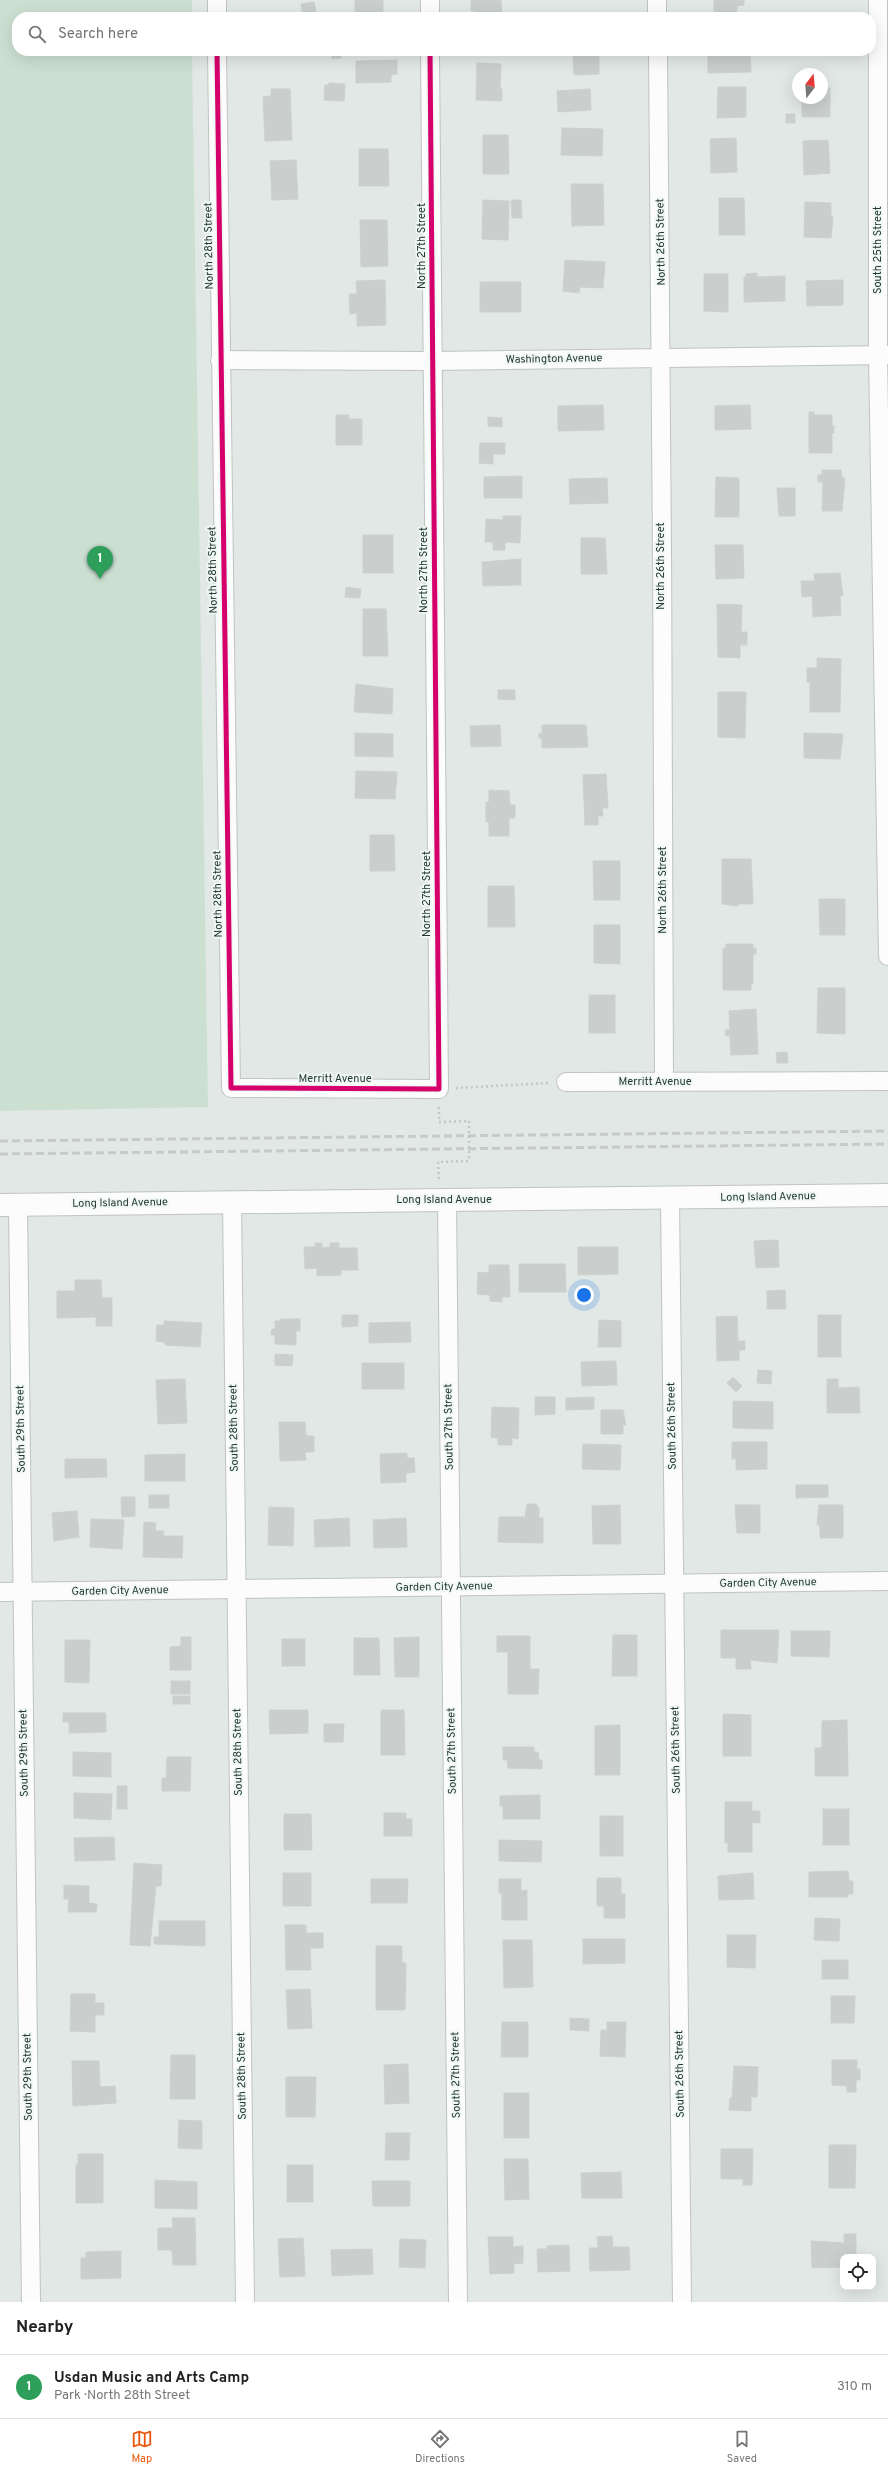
<!DOCTYPE html>
<meta charset="utf-8">
<style>
:root{--surface:#fff;--page:#f2f2f2;--text:#222;--muted:#767676;--line:#e0e0e0;--accent:#ea580c}
body{margin:0;font-family:Overpass,sans-serif;background:var(--page);color:var(--text)}
.controls{position:absolute;right:12px;bottom:12px;display:grid;overflow:hidden;border-radius:8px;box-shadow:0 4px 16px #0002}
.controls button{width:36px;height:36px;display:grid;place-items:center;padding:0;border:0;border-bottom:1px solid var(--line);background:var(--surface);color:var(--text);font:20px sans-serif}
.compass{position:absolute;left:792px;top:68px;width:36px;height:36px;border-radius:50%;background:var(--surface);box-shadow:0 4px 16px #0002;rotate:16deg}
.you{position:absolute;left:584px;top:1295px;width:14px;height:14px;margin:-10px;border:3px solid #fff;border-radius:50%;background:#1a73e8;box-shadow:0 0 0 6px #1a73e833}
.badge{display:grid;place-items:center;width:26px;height:26px;border-radius:50%;background:var(--accent);color:#fff;font-size:13px;font-weight:700}
.pin{position:absolute;translate:-50% -33px;filter:drop-shadow(0 1px 2px #0008)}
.pin::after{content:'';position:absolute;top:21px;width:14px;height:12px;background:inherit;clip-path:polygon(0 0,100% 0,50% 100%)}
.list{margin:0;padding:0;list-style:none}
h2{display:flex;justify-content:space-between;align-items:center;height:52px;margin:0;padding:0 16px;font-size:17px}
h2 small{font-size:13px;font-weight:400;color:var(--muted)}
.list li{display:grid;grid-template-columns:26px 1fr auto;gap:12px;align-items:center;box-sizing:border-box;height:64px;padding:0 16px;border-top:1px solid var(--line)}
.list b{display:block;font-size:15px;white-space:nowrap}
.list p{margin:0;font-size:13px;white-space:nowrap;color:var(--muted)}
.list em{font-size:13px;font-style:normal;color:var(--muted)}
.icon{flex:none;width:22px;height:22px;fill:none;stroke:currentColor;stroke-width:2;stroke-linecap:round;stroke-linejoin:round}
.map{position:relative;flex:none;width:888px;height:2302px;overflow:hidden}
.search{position:absolute;background:var(--surface);box-shadow:0 4px 16px #0002;left:12px;right:12px;top:12px;height:44px;display:flex;align-items:center;gap:10px;box-sizing:border-box;padding:0 14px;border-radius:16px;color:var(--muted);font-size:15px}
.sheet{height:116px;background:var(--surface)}
nav{display:flex;justify-content:space-around;align-items:center;box-sizing:border-box;height:56px;border-top:1px solid var(--line);background:var(--surface);font-size:11px;color:var(--muted)}
nav a{display:grid;justify-items:center;gap:2px}
nav .on{color:var(--accent)}
.map>svg:first-child{display:block}
</style>
<div class="map">
<svg width="888" height="2302" viewBox="0 0 888 2302">
<rect width="100%" height="100%" fill="#e2e8e5"/>
<!-- green -->
<polygon fill="#cce0d2" points="0,0 192,0 192,17 17,17 17,51 192,51 208,1107 0,1111"/>
<!-- building -->
<g fill="#cacfcd" stroke="#cbd1ce">
<rect x="355" y="0" width="28" height="17"/>
<polygon points="471,0 501,0 502,16 510,17 475,17 475,11 471,11"/>
<polygon points="714,0 744,0 744,5 737,6 737,13 714,13"/>
<polygon points="314,2 316,12 303,15 301,4"/>
<polygon points="262,51 289,51 288,55 262,55"/>
<polygon points="327,51 341,51 341,58 332,59 332,53 328,53"/>
<polygon points="573,51 599,51 599,74 574,75"/>
<polygon points="708,51 750,51 751,72 708,73"/>
<polygon points="397,60 397,74 391,75 391,82 356,83 356,61"/>
<polygon points="477,63 501,64 500,89 502,89 502,101 476,100"/>
<polygon points="329,83 345,84 344,101 324,100 325,85 329,85"/>
<polygon points="718,87 746,87 746,117 717,118"/>
<polygon points="822,88 830,88 830,117 802,117 802,98 822,98"/>
<polygon points="271,89 290,89 292,140 265,141 263,97 271,96"/>
<polygon points="590,89 591,110 558,112 557,91"/>
<rect x="786" y="114" width="9" height="9"/>
<polygon points="562,128 603,129 602,156 561,155"/>
<polygon points="483,135 508,135 509,174 483,174"/>
<polygon points="736,138 737,172 711,173 710,139"/>
<polygon points="828,140 830,173 804,175 803,141"/>
<polygon points="359,149 388,149 389,186 359,186"/>
<polygon points="296,160 298,199 272,200 270,161"/>
<polygon points="571,184 603,184 604,225 572,226"/>
<polygon points="719,198 744,198 745,235 719,235"/>
<polygon points="483,200 509,201 508,240 482,239"/>
<polygon points="511,200 521,200 522,218 512,218"/>
<polygon points="805,202 831,203 831,217 833,217 831,238 804,237"/>
<polygon points="360,220 387,220 388,266 361,267"/>
<polygon points="565,260 605,262 603,288 580,287 579,293 563,291"/>
<polygon points="757,273 757,277 785,276 785,301 744,302 744,277 746,277 746,274"/>
<polygon points="704,274 728,274 728,312 704,311"/>
<polygon points="385,280 386,325 357,326 357,313 350,314 349,294 357,294 356,281"/>
<polygon points="843,280 843,305 807,306 806,281"/>
<rect x="480" y="282" width="41" height="30"/>
<polygon points="603,405 604,430 558,431 558,406"/>
<polygon points="750,405 751,429 715,430 715,406"/>
<polygon points="809,412 814,412 814,415 832,415 832,426 834,426 834,433 832,433 832,453 809,453"/>
<polygon points="336,415 349,415 348,419 362,419 362,445 336,445"/>
<polygon points="488,417 502,418 502,427 488,426"/>
<polygon points="480,443 505,443 505,454 493,454 493,464 479,463"/>
<polygon points="822,470 841,470 842,478 845,478 842,511 822,511 823,482 818,482 818,475 822,475"/>
<polygon points="522,476 522,498 484,498 484,477"/>
<polygon points="716,477 739,478 739,517 715,517"/>
<polygon points="607,478 608,503 570,504 569,479"/>
<polygon points="777,488 795,488 795,516 779,516"/>
<polygon points="503,516 521,516 520,543 505,542 505,550 493,550 493,542 485,542 486,519 503,520"/>
<rect x="363" y="535" width="30" height="38"/>
<polygon points="581,538 605,538 607,574 581,574"/>
<polygon points="715,545 743,545 744,578 716,579"/>
<polygon points="521,559 521,585 483,586 482,562"/>
<polygon points="840,573 843,596 840,596 841,615 813,617 812,596 802,597 801,581 815,581 814,574"/>
<polygon points="346,587 361,589 360,598 345,597"/>
<polygon points="717,604 742,605 741,632 747,632 747,645 740,645 740,658 718,657"/>
<polygon points="363,609 386,609 388,656 363,656"/>
<polygon points="817,658 841,659 840,712 810,712 810,682 807,682 807,668 817,668"/>
<polygon points="356,684 393,689 392,714 354,712"/>
<polygon points="498,690 515,690 515,700 498,699"/>
<polygon points="718,692 746,692 745,738 718,737"/>
<polygon points="500,725 501,746 471,747 470,726"/>
<polygon points="542,725 586,725 588,747 542,748 542,738 539,738 539,733 542,734"/>
<polygon points="355,733 393,734 393,757 355,756"/>
<polygon points="804,733 843,734 840,759 804,758"/>
<polygon points="356,771 397,772 395,799 355,798"/>
<polygon points="606,774 608,808 602,808 603,816 598,816 598,825 585,825 583,775"/>
<polygon points="489,790 509,791 510,805 515,805 515,818 509,818 509,836 489,836 489,822 486,822 486,802 489,802"/>
<polygon points="370,835 394,835 395,871 370,871"/>
<polygon points="722,859 751,859 753,904 738,904 738,906 722,904"/>
<polygon points="593,861 620,861 620,900 594,900"/>
<polygon points="488,886 514,886 515,927 488,927"/>
<polygon points="819,899 845,899 845,935 820,935"/>
<polygon points="594,925 620,925 620,964 594,963"/>
<polygon points="726,944 753,944 753,948 756,948 756,954 753,954 753,984 751,984 751,990 723,990 723,948 726,948"/>
<polygon points="818,988 845,988 845,1034 817,1033"/>
<rect x="589" y="995" width="26" height="38"/>
<polygon points="756,1009 758,1054 731,1055 730,1036 726,1036 725,1030 730,1030 729,1011"/>
<polygon points="787,1052 788,1063 777,1063 776,1053"/>
<polygon points="778,1240 779,1267 756,1268 754,1241"/>
<polygon points="315,1243 322,1243 322,1248 330,1247 330,1243 339,1243 339,1248 357,1248 358,1270 341,1270 341,1275 317,1276 317,1268 305,1269 304,1247 315,1247"/>
<polygon points="578,1247 618,1247 618,1274 578,1275"/>
<polygon points="519,1264 565,1264 566,1292 519,1292"/>
<polygon points="489,1265 509,1265 510,1297 502,1297 502,1302 490,1301 490,1295 477,1294 478,1272 489,1273"/>
<polygon points="75,1280 101,1280 102,1298 112,1298 112,1326 96,1326 96,1317 57,1318 57,1291 75,1291"/>
<polygon points="785,1290 786,1309 767,1309 767,1291"/>
<polygon points="342,1315 358,1315 358,1326 342,1327"/>
<rect x="818" y="1315" width="23" height="42"/>
<polygon points="737,1316 738,1341 745,1341 745,1350 739,1350 739,1360 717,1361 716,1317"/>
<polygon points="281,1319 300,1319 300,1331 296,1331 296,1345 275,1344 275,1335 271,1335 272,1329 275,1329 275,1321 280,1321"/>
<polygon points="599,1320 621,1321 621,1347 598,1347"/>
<polygon points="164,1321 202,1323 200,1347 165,1345 165,1342 156,1341 157,1325 164,1325"/>
<polygon points="410,1322 411,1342 369,1343 369,1323"/>
<polygon points="275,1354 293,1355 292,1366 275,1365"/>
<polygon points="616,1361 617,1385 582,1386 581,1362"/>
<rect x="362" y="1363" width="42" height="26"/>
<polygon points="758,1370 772,1371 771,1384 757,1383"/>
<polygon points="733,1377 742,1386 736,1392 727,1383"/>
<polygon points="185,1379 187,1423 158,1424 156,1380"/>
<polygon points="827,1379 838,1379 838,1388 859,1387 860,1413 827,1413"/>
<polygon points="535,1397 555,1397 555,1414 535,1415"/>
<polygon points="594,1397 594,1409 566,1410 566,1398"/>
<polygon points="733,1401 773,1402 773,1429 733,1428"/>
<polygon points="492,1407 519,1408 518,1439 512,1438 512,1445 498,1445 498,1438 491,1437"/>
<polygon points="601,1410 623,1410 626,1425 623,1425 623,1434 601,1434"/>
<polygon points="279,1422 305,1422 306,1436 314,1436 314,1452 305,1452 306,1460 280,1461"/>
<polygon points="732,1442 767,1442 767,1469 736,1470 736,1459 732,1459"/>
<polygon points="583,1444 621,1445 620,1470 582,1469"/>
<polygon points="407,1453 407,1458 414,1458 415,1472 406,1473 406,1482 381,1483 380,1454"/>
<polygon points="185,1454 185,1481 145,1481 145,1455"/>
<polygon points="65,1459 106,1459 107,1477 65,1478"/>
<polygon points="796,1485 828,1485 828,1497 796,1498"/>
<rect x="149" y="1495" width="20" height="13"/>
<polygon points="121,1497 135,1497 135,1516 122,1517"/>
<polygon points="527,1504 536,1504 539,1508 539,1518 543,1518 543,1543 498,1542 499,1517 525,1517"/>
<polygon points="620,1505 621,1544 593,1544 592,1506"/>
<polygon points="735,1505 760,1505 760,1533 737,1533"/>
<polygon points="819,1505 843,1505 843,1538 820,1538 820,1525 817,1525"/>
<polygon points="269,1507 294,1508 293,1546 268,1545"/>
<polygon points="77,1511 79,1537 54,1541 52,1513"/>
<polygon points="349,1518 350,1546 315,1547 314,1520"/>
<polygon points="406,1518 407,1547 374,1548 373,1520"/>
<polygon points="91,1519 124,1520 122,1549 90,1547"/>
<polygon points="144,1522 156,1523 155,1531 164,1531 163,1536 183,1536 182,1558 143,1557"/>
<polygon points="721,1630 779,1630 777,1663 750,1660 751,1669 736,1669 736,1658 721,1658"/>
<polygon points="791,1631 830,1631 829,1657 791,1656"/>
<polygon points="613,1635 637,1635 637,1676 612,1676"/>
<polygon points="497,1636 530,1636 530,1669 539,1669 538,1694 508,1694 508,1652 497,1652"/>
<polygon points="181,1637 191,1637 191,1670 170,1670 170,1647 181,1646"/>
<polygon points="419,1637 419,1677 395,1677 394,1638"/>
<polygon points="354,1638 379,1638 380,1675 354,1675"/>
<rect x="282" y="1639" width="23" height="27"/>
<polygon points="65,1640 90,1640 89,1683 65,1682"/>
<rect x="171" y="1681" width="19" height="13"/>
<rect x="173" y="1696" width="17" height="8"/>
<polygon points="269,1710 308,1710 308,1733 270,1734"/>
<polygon points="381,1710 404,1710 405,1755 381,1755"/>
<polygon points="63,1713 106,1713 106,1732 69,1733 69,1722 63,1722"/>
<polygon points="723,1714 751,1715 751,1756 723,1756"/>
<polygon points="847,1720 848,1776 815,1776 815,1748 822,1748 822,1721"/>
<polygon points="324,1724 344,1724 343,1742 324,1742"/>
<polygon points="620,1725 620,1775 595,1775 595,1726"/>
<polygon points="503,1747 534,1747 534,1752 538,1752 539,1760 542,1760 542,1769 508,1768 507,1760 503,1760"/>
<polygon points="73,1752 111,1753 111,1777 73,1776"/>
<polygon points="167,1757 191,1757 190,1791 162,1791 162,1778 166,1778"/>
<rect x="117" y="1786" width="10" height="23"/>
<polygon points="74,1793 112,1794 111,1820 74,1818"/>
<polygon points="540,1795 540,1819 503,1819 503,1806 500,1806 500,1796"/>
<polygon points="725,1802 752,1802 752,1811 760,1811 760,1823 752,1822 752,1852 728,1852 728,1843 725,1843"/>
<rect x="823" y="1809" width="26" height="36"/>
<polygon points="384,1813 406,1813 406,1819 412,1819 412,1836 384,1836"/>
<polygon points="284,1814 311,1814 312,1850 284,1850"/>
<rect x="600" y="1816" width="23" height="40"/>
<polygon points="114,1837 115,1860 75,1861 74,1838"/>
<polygon points="499,1840 542,1841 541,1862 499,1861"/>
<polygon points="134,1863 162,1865 161,1886 156,1886 150,1946 130,1945"/>
<polygon points="848,1871 849,1881 853,1881 853,1894 848,1894 848,1897 809,1897 809,1872"/>
<rect x="283" y="1873" width="28" height="33"/>
<polygon points="753,1873 754,1899 719,1900 718,1876"/>
<polygon points="597,1878 621,1878 621,1894 625,1894 625,1918 604,1918 604,1906 597,1906"/>
<polygon points="371,1879 408,1879 407,1903 371,1903"/>
<polygon points="499,1879 521,1879 521,1891 527,1890 527,1920 502,1920 502,1893 499,1893"/>
<polygon points="64,1885 89,1886 89,1903 97,1904 96,1912 68,1912 69,1899 64,1899"/>
<polygon points="815,1918 840,1919 839,1941 814,1940"/>
<polygon points="159,1921 205,1921 205,1946 154,1944 154,1937 159,1937"/>
<polygon points="285,1925 306,1925 306,1933 323,1933 323,1948 310,1948 311,1970 286,1970"/>
<polygon points="727,1935 756,1935 755,1968 727,1967"/>
<polygon points="583,1939 625,1939 625,1963 583,1964"/>
<polygon points="503,1940 532,1940 533,1987 504,1988"/>
<polygon points="376,1946 402,1946 402,1963 406,1963 405,2010 376,2010"/>
<rect x="822" y="1960" width="26" height="19"/>
<polygon points="310,1989 312,2028 288,2029 286,1990"/>
<polygon points="71,1994 95,1994 95,2003 104,2003 104,2015 95,2015 95,2032 70,2031"/>
<polygon points="831,1996 855,1996 854,2023 831,2023"/>
<polygon points="570,2018 589,2019 589,2031 570,2030"/>
<polygon points="502,2022 528,2022 528,2057 501,2057"/>
<polygon points="607,2022 626,2022 625,2057 600,2056 601,2030 607,2030"/>
<polygon points="171,2055 195,2055 195,2099 170,2099"/>
<polygon points="832,2060 857,2060 857,2069 860,2069 860,2080 856,2080 856,2092 847,2092 847,2086 832,2085"/>
<polygon points="72,2061 99,2061 100,2087 115,2086 116,2103 73,2106"/>
<polygon points="408,2064 409,2103 385,2104 384,2065"/>
<polygon points="734,2066 758,2067 757,2097 751,2097 751,2111 729,2110 730,2098 732,2098"/>
<polygon points="286,2077 316,2077 315,2117 286,2117"/>
<rect x="504" y="2093" width="25" height="45"/>
<polygon points="179,2120 202,2121 202,2149 178,2148"/>
<polygon points="386,2133 410,2133 409,2160 385,2160"/>
<polygon points="829,2145 856,2145 855,2188 829,2188"/>
<polygon points="721,2149 753,2149 752,2185 743,2185 743,2179 721,2179"/>
<polygon points="78,2154 103,2154 103,2203 76,2203 76,2165 78,2165"/>
<polygon points="504,2159 528,2159 529,2199 505,2200"/>
<rect x="287" y="2165" width="26" height="37"/>
<polygon points="621,2172 622,2198 582,2198 581,2173"/>
<polygon points="155,2180 197,2182 197,2209 155,2208"/>
<polygon points="372,2181 410,2181 410,2206 373,2206"/>
<polygon points="172,2218 195,2218 196,2265 173,2265 172,2250 158,2250 158,2228 173,2228"/>
<polygon points="844,2234 856,2234 856,2257 843,2257 843,2267 812,2268 811,2241 844,2243"/>
<polygon points="612,2236 613,2247 629,2247 630,2270 590,2271 589,2248 598,2248 597,2237"/>
<polygon points="488,2237 513,2237 513,2247 523,2246 523,2263 514,2264 514,2273 490,2274"/>
<polygon points="303,2238 305,2276 280,2277 278,2239"/>
<polygon points="400,2239 426,2240 425,2268 399,2267"/>
<polygon points="569,2245 570,2271 538,2272 537,2249 547,2249 547,2246"/>
<polygon points="372,2249 373,2274 332,2276 331,2250"/>
<polygon points="121,2251 121,2278 81,2279 81,2258 86,2258 86,2252"/>
</g>
<g fill="none" stroke-linecap="round" stroke-linejoin="round">
<!-- minor casing -->
<g stroke="#bfc4c2" stroke-width="20">
<g id="minor">
<polyline points="217,0 217,17"/>
<polyline points="430,0 430,17"/>
<polyline points="657,0 657,17"/>
<polyline points="878,0 878,355 888,956"/>
<polyline points="217,51 231,1088 439,1089 430,51"/>
<path d="M658,51C663,395 662,738 664,1082"/>
<polyline points="220,360 432,361 888,355"/>
<polyline points="566,1082 888,1081"/>
<polyline points="670,1198 682,2302"/>
<polyline points="447,1200 458,2302"/>
<polyline points="232,1202 245,2302"/>
<polyline points="18,1205 31,2302"/>
<polyline points="0,1592 888,1581"/>
</g>
</g>
<!-- tertiary casing -->
<g stroke="#bfc4c2" stroke-width="24">
<polyline id="tertiary" points="0,1205 888,1195"/>
</g>
<!-- path -->
<g stroke="#c0c8c5" stroke-width="2.5" stroke-dasharray="2 3" stroke-linecap="butt">
<polyline points="456,1088 549,1083"/>
<polyline points="439,1107 439,1122 469,1121"/>
<polyline points="439,1179 438,1162 469,1161"/>
</g>
<!-- minor -->
<use href="#minor" stroke="#fbfcfb" stroke-width="18"/>
<!-- tertiary -->
<use href="#tertiary" stroke="#fbfcfb" stroke-width="22"/>
<!-- rail -->
<g stroke="#c6cac9" stroke-width="3" stroke-dasharray="8 4" stroke-linecap="butt">
<polyline points="0,1141 888,1131"/>
<polyline points="0,1154 888,1144"/>
</g>
<!-- path-bridge -->
<polyline stroke="#c0c8c5" stroke-width="2.5" stroke-dasharray="2 3" stroke-linecap="butt" points="469,1121 469,1161"/>
<!-- cycleway casing -->
<g stroke="#f0f7f4" stroke-width="8">
<polyline id="cycleway" points="217,51 231,1088 439,1089 430,51"/>
</g>
<!-- cycleway -->
<use href="#cycleway" stroke="#d6006c" stroke-width="5"/>
</g>
<g text-anchor="middle" dominant-baseline="central" stroke-width="3.5" stroke-linejoin="round" paint-order="stroke">
<!-- street labels -->
<g font-size="11" fill="#223933" stroke="#f0f7f4">
<text transform="translate(661 242) rotate(-91)">North 26th Street</text>
<text transform="translate(209 246) rotate(-91)">North 28th Street</text>
<text transform="translate(422 246) rotate(-90)">North 27th Street</text>
<text transform="translate(878 250) rotate(-90)">South 25th Street</text>
<text transform="translate(554 359) rotate(-1)">Washington Avenue</text>
<text transform="translate(661 566) rotate(-90)">North 26th Street</text>
<text transform="translate(213 570) rotate(-91)">North 28th Street</text>
<text transform="translate(424 570) rotate(-90)">North 27th Street</text>
<text transform="translate(663 890) rotate(-90)">North 26th Street</text>
<text transform="translate(218 894) rotate(-91)">North 28th Street</text>
<text transform="translate(427 894) rotate(-90)">North 27th Street</text>
<text x="335" y="1079">Merritt Avenue</text>
<text x="655" y="1082">Merritt Avenue</text>
<text transform="translate(768 1197) rotate(-1)">Long Island Avenue</text>
<text x="444" y="1200">Long Island Avenue</text>
<text transform="translate(120 1203) rotate(-1)">Long Island Avenue</text>
<text transform="translate(672 1426) rotate(-91)">South 26th Street</text>
<text transform="translate(449 1427) rotate(-91)">South 27th Street</text>
<text transform="translate(234 1428) rotate(-91)">South 28th Street</text>
<text transform="translate(21 1429) rotate(-91)">South 29th Street</text>
<text transform="translate(768 1583) rotate(-1)">Garden City Avenue</text>
<text transform="translate(444 1587) rotate(-1)">Garden City Avenue</text>
<text transform="translate(120 1591) rotate(-1)">Garden City Avenue</text>
<text transform="translate(676 1750) rotate(-91)">South 26th Street</text>
<text transform="translate(452 1751) rotate(-91)">South 27th Street</text>
<text transform="translate(238 1752) rotate(-91)">South 28th Street</text>
<text transform="translate(24 1753) rotate(-91)">South 29th Street</text>
<text transform="translate(680 2074) rotate(-91)">South 26th Street</text>
<text transform="translate(456 2075) rotate(-91)">South 27th Street</text>
<text transform="translate(242 2076) rotate(-91)">South 28th Street</text>
<text transform="translate(28 2077) rotate(-91)">South 29th Street</text>
</g>
</g>
</svg>
<div class="controls">
<button><svg class="icon" aria-label="locate" viewBox="0 0 24 24"><circle cx="12" cy="12" r="6"/><path d="M12 2v4M12 18v4M2 12h4M18 12h4"/></svg></button>
</div>
<svg class="compass" viewBox="-18 -18 36 36"><path d="M0-13l5 13h-10z" fill="#e53935"/><path d="M0 13l5-13h-10z" fill="#767676"/></svg>
<div class="you"></div>
<div class="pin badge" style="left:100px;top:579px;background:#2e9e5b">1</div>
<div class="search"><svg class="icon" aria-label="search" viewBox="0 0 24 24"><circle cx="10" cy="10" r="6"/><path d="M15 15l6 6"/></svg>Search here</div>
</div>
<section class="sheet">
<h2>Nearby<small></small></h2>
<ul class="list">
<li><span class="badge" style="background:#2e9e5b">1</span><div><b>Usdan Music and Arts Camp</b><p>Park · North 28th Street</p></div><em>310 m</em></li>
</ul>
</section>
<nav>
<a class="on"><svg class="icon" aria-label="map" viewBox="0 0 24 24"><path d="M3 6l6-2 6 2 6-2v14l-6 2-6-2-6 2zM9 4v14M15 6v14"/></svg>Map</a>
<a><svg class="icon" aria-label="directions" viewBox="0 0 24 24"><path d="M12 3l9 9-9 9-9-9zM9 14v-3h6M13 9l2 2-2 2"/></svg>Directions</a>
<a><svg class="icon" aria-label="saved" viewBox="0 0 24 24"><path d="M7 4h10v16l-5-4-5 4z"/></svg>Saved</a>
</nav>
